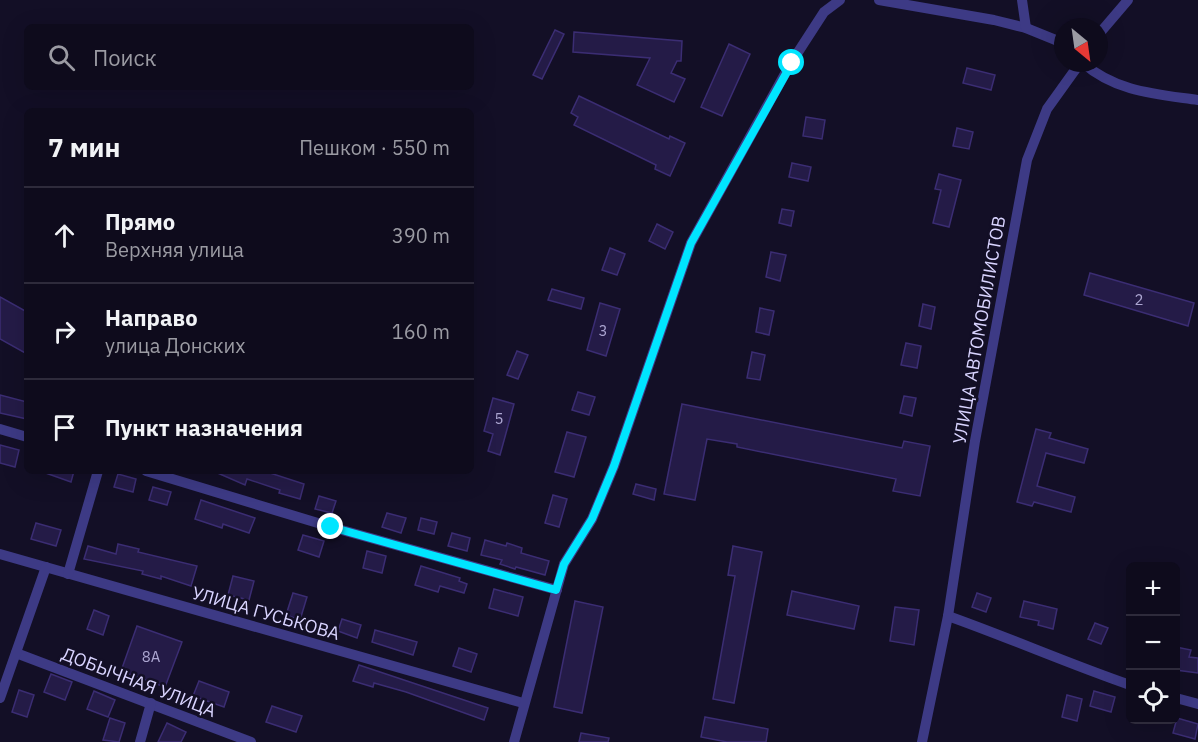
<!DOCTYPE html>
<html lang="ru">
<meta charset="utf-8">
<style>
:root{--surface:#0e0b1c;--page:#171425;--text:#f1f3f6;--muted:#9b9ba3;--line:#2e2b3b}
body{margin:0;font-family:"IBM Plex Sans",sans-serif;background:var(--page);color:var(--text)}
.controls{position:absolute;right:18px;bottom:18px;display:grid;overflow:hidden;border-radius:9px;box-shadow:0 6px 24px #0002}
.controls button{width:54px;height:54px;display:grid;place-items:center;padding:0;border:0;border-bottom:2px solid var(--line);background:var(--surface);color:var(--text);font:30px sans-serif}
.compass{position:absolute;left:1054px;top:18px;width:54px;height:54px;border-radius:50%;background:var(--surface);box-shadow:0 6px 24px #0002;rotate:151deg}
.stop{position:absolute;width:18px;height:18px;margin:-14px;border:4px solid #00e5ff;border-radius:50%;background:#fff}
.stop.end{background:#00e5ff;border-color:#fff;box-shadow:0 2px 6px #0008}
.list{margin:0;padding:0;list-style:none}
h2{display:flex;justify-content:space-between;align-items:center;height:78px;margin:0;padding:0 24px;font-size:26px}
h2 small{font-size:20px;font-weight:400;color:var(--muted)}
.list li{display:grid;grid-template-columns:39px 1fr auto;gap:18px;align-items:center;box-sizing:border-box;height:96px;padding:0 24px;border-top:2px solid var(--line)}
.list b{display:block;font-size:22px;white-space:nowrap}
.list p{margin:0;font-size:20px;white-space:nowrap;color:var(--muted)}
.list em{font-size:20px;font-style:normal;color:var(--muted)}
.icon{flex:none;width:33px;height:33px;fill:none;stroke:currentColor;stroke-width:2;stroke-linecap:round;stroke-linejoin:round}
.map{position:relative;flex:none;width:1198px;height:742px;overflow:hidden}
.search{position:absolute;background:var(--surface);box-shadow:0 6px 24px #0002;left:24px;top:24px;width:450px;height:66px;display:flex;align-items:center;gap:15px;box-sizing:border-box;padding:0 21px;border-radius:9px;color:var(--muted);font-size:22px}
.panel{position:absolute;background:var(--surface);box-shadow:0 6px 24px #0002;left:24px;top:108px;width:450px;height:366px;border-radius:9px}
.map>svg:first-child{display:block}
</style>
<div class="map">
<svg width="1198" height="742" viewBox="0 0 1198 742">
<rect width="100%" height="100%" fill="#130f26"/>
<!-- building -->
<g fill="#241b47" stroke="#3b2d73" stroke-width="1.5">
<polygon points="555,30 564,34 542,79 533,75"/>
<polygon points="574,32 682,41 681,61 677,61 671,73 685,79 674,102 637,85 650,58 573,52"/>
<polygon points="729,44 750,54 722,116 701,107"/>
<polygon points="967,68 995,75 991,90 963,83"/>
<polygon points="579,96 669,139 670,136 685,143 670,176 655,169 656,165 574,125 578,117 571,113"/>
<polygon points="806,117 825,120 822,139 803,136"/>
<polygon points="957,128 973,132 969,149 953,146"/>
<polygon points="792,163 811,167 808,181 789,177"/>
<polygon points="939,174 961,180 949,227 933,223 941,190 935,189"/>
<polygon points="782,209 794,211 791,226 779,223"/>
<polygon points="657,224 673,232 665,249 649,241"/>
<polygon points="610,248 625,254 617,275 602,270"/>
<polygon points="771,252 786,255 780,281 766,277"/>
<polygon points="1090,273 1194,303 1188,326 1084,295"/>
<polygon points="552,289 584,298 581,309 548,300"/>
<polygon points="0,297 27,312 27,354 0,339"/>
<polygon points="600,303 620,309 606,356 587,350"/>
<polygon points="923,304 935,307 931,329 919,326"/>
<polygon points="760,308 774,311 769,335 756,332"/>
<polygon points="906,343 921,346 917,368 901,365"/>
<polygon points="517,351 528,355 518,379 507,375"/>
<polygon points="752,352 765,355 760,380 747,378"/>
<polygon points="578,392 595,397 589,415 572,410"/>
<polygon points="0,395 27,402 27,419 0,413"/>
<polygon points="904,396 916,398 912,416 900,413"/>
<polygon points="493,398 514,404 500,455 488,451 493,434 484,431"/>
<polygon points="682,404 902,448 904,441 930,446 920,496 893,491 896,479 737,447 737,444 707,439 695,500 664,494"/>
<polygon points="1036,429 1051,433 1049,438 1088,449 1084,463 1046,453 1037,486 1075,497 1071,512 1034,502 1032,506 1017,502"/>
<polygon points="567,432 586,437 574,477 555,472"/>
<polygon points="0,445 19,450 15,467 0,463"/>
<polygon points="40,471 74,471 71,482"/>
<polygon points="213,471 264,471 304,484 300,499 279,493 280,490 247,479 245,485"/>
<polygon points="118,474 136,479 133,492 114,487"/>
<polygon points="636,484 656,489 654,500 633,494"/>
<polygon points="153,487 171,492 167,505 149,500"/>
<polygon points="553,495 567,499 559,527 545,523"/>
<polygon points="319,496 336,501 332,513 315,509"/>
<polygon points="201,500 255,518 249,533 223,524 222,528 195,519"/>
<polygon points="387,513 406,518 401,533 382,527"/>
<polygon points="421,518 437,522 434,534 418,530"/>
<polygon points="36,523 61,530 56,546 31,539"/>
<polygon points="452,533 470,538 467,551 448,546"/>
<polygon points="303,535 324,541 319,557 298,550"/>
<polygon points="485,540 506,546 507,543 522,548 521,553 549,561 545,575 516,567 515,569 500,564 502,560 481,555"/>
<polygon points="118,544 139,549 138,552 197,566 191,586 161,576 161,579 142,574 143,571 84,559 88,546 116,554"/>
<polygon points="733,546 762,552 734,703 713,699 735,576 728,575"/>
<polygon points="367,551 386,556 382,573 363,568"/>
<polygon points="421,566 460,578 459,581 467,584 464,593 440,586 438,592 415,585"/>
<polygon points="233,576 254,581 249,600 228,595"/>
<polygon points="494,589 523,597 518,616 489,608"/>
<polygon points="792,591 859,606 854,629 787,615"/>
<polygon points="293,593 307,597 300,620 286,615"/>
<polygon points="977,593 991,598 986,612 972,607"/>
<polygon points="575,601 603,607 582,713 554,707"/>
<polygon points="1024,601 1057,609 1053,629 1038,625 1039,621 1020,617"/>
<polygon points="895,607 919,610 914,645 890,641"/>
<polygon points="94,610 109,616 103,635 87,629"/>
<polygon points="342,619 361,625 357,638 338,631"/>
<polygon points="1095,623 1108,628 1101,644 1088,639"/>
<polygon points="137,626 182,642 165,687 121,671"/>
<polygon points="375,630 417,642 413,655 372,642"/>
<polygon points="1176,647 1191,650 1189,657 1198,658 1198,673 1176,670"/>
<polygon points="459,648 477,654 471,672 453,666"/>
<polygon points="359,665 488,708 484,720 406,692 374,683 373,687 353,681"/>
<polygon points="51,674 72,682 65,700 44,692"/>
<polygon points="199,681 229,692 224,707 193,696"/>
<polygon points="19,690 34,695 27,717 12,712"/>
<polygon points="94,691 115,700 108,717 87,709"/>
<polygon points="1094,691 1115,697 1111,712 1090,706"/>
<polygon points="1067,695 1082,699 1077,721 1062,717"/>
<polygon points="272,706 302,716 296,732 266,722"/>
<polygon points="705,717 768,729 766,742 727,742 701,737"/>
<polygon points="110,718 125,723 119,742 103,740"/>
<polygon points="1177,718 1198,724 1195,739 1173,733"/>
<polygon points="167,723 186,732 181,742 158,742"/>
<polygon points="581,733 609,738 608,742 579,742"/>
</g>
<g fill="none" stroke-linecap="round" stroke-linejoin="round">
<!-- minor -->
<g stroke="#3d3a85" stroke-width="10">
<polyline points="879,0 994,20 1026,28 1063,43"/>
<polyline points="1022,0 1026,28"/>
<polyline points="1099,34 1128,0"/>
<path d="M1083,63C1116,92 1156,94 1198,100"/>
<polyline points="0,429 27,437"/>
<polyline points="146,471 331,527 557,590"/>
<polyline points="0,554 523,703"/>
<polyline points="68,574 98,471"/>
<path d="M948,616C1010,638 1069,664 1130,685"/>
<polyline points="16,653 251,742"/>
<polyline points="0,698 46,567"/>
<polyline points="1176,698 1198,704"/>
<polyline points="140,742 151,703"/>
<polyline points="514,742 564,564 592,519 614,466 691,243 791,63 824,12 840,0"/>
<polyline points="922,742 948,616 975,441 1027,160 1047,109 1080,63"/>
</g>
</g>
<g fill="none" stroke-linecap="round" stroke-linejoin="round">
<!-- route -->
<polyline stroke="#00e5ff" stroke-width="8" points="331,527 556,590 564,564 592,519 614,466 691,243 792,63"/>
</g>
<g text-anchor="middle" dominant-baseline="central" stroke-width="5" stroke-linejoin="round" paint-order="stroke">
<!-- number labels -->
<g font-size="15" fill="#aca6d1">
<text x="1139" y="299">2</text>
<text x="603" y="330">3</text>
<text x="499" y="418">5</text>
<text x="151" y="656">8А</text>
</g>
<!-- street labels -->
<g font-size="18" fill="#d9d4ff" stroke="#130f26">
<text transform="translate(979 330) rotate(-80)">УЛИЦА АВТОМОБИЛИСТОВ</text>
<text transform="translate(266 613) rotate(16)">УЛИЦА ГУСЬКОВА</text>
<text transform="translate(139 682) rotate(21)">ДОБЫЧНАЯ УЛИЦА</text>
</g>
</g>
</svg>
<div class="controls">
<button>+</button>
<button>−</button>
<button><svg class="icon" aria-label="locate" viewBox="0 0 24 24"><circle cx="12" cy="12" r="6"/><path d="M12 2v4M12 18v4M2 12h4M18 12h4"/></svg></button>
</div>
<svg class="compass" viewBox="-18 -18 36 36"><path d="M0-13l5 13h-10z" fill="#e53935"/><path d="M0 13l5-13h-10z" fill="#9b9ba3"/></svg>
<div class="stop" style="left:792px;top:63px"></div>
<div class="stop end" style="left:331px;top:527px"></div>
<div class="search"><svg class="icon" aria-label="search" viewBox="0 0 24 24"><circle cx="10" cy="10" r="6"/><path d="M15 15l6 6"/></svg>Поиск</div>
<section class="panel">
<h2>7 мин<small>Пешком · 550 m</small></h2>
<ul class="list">
<li><svg class="icon" aria-label="ahead" viewBox="0 0 24 24"><path d="M12 20V5M6 11l6-6 6 6"/></svg><div><b>Прямо</b><p>Верхняя улица</p></div><em>390 m</em></li>
<li><svg class="icon" aria-label="right" viewBox="0 0 24 24"><path d="M7 20v-9h11M14 6l5 5-5 5"/></svg><div><b>Направо</b><p>улица Донских</p></div><em>160 m</em></li>
<li><svg class="icon" aria-label="arrive" viewBox="0 0 24 24"><path d="M6 21V4h12l-3 4 3 4H6"/></svg><div><b>Пункт назначения</b></div></li>
</ul>
</section>
</div>
